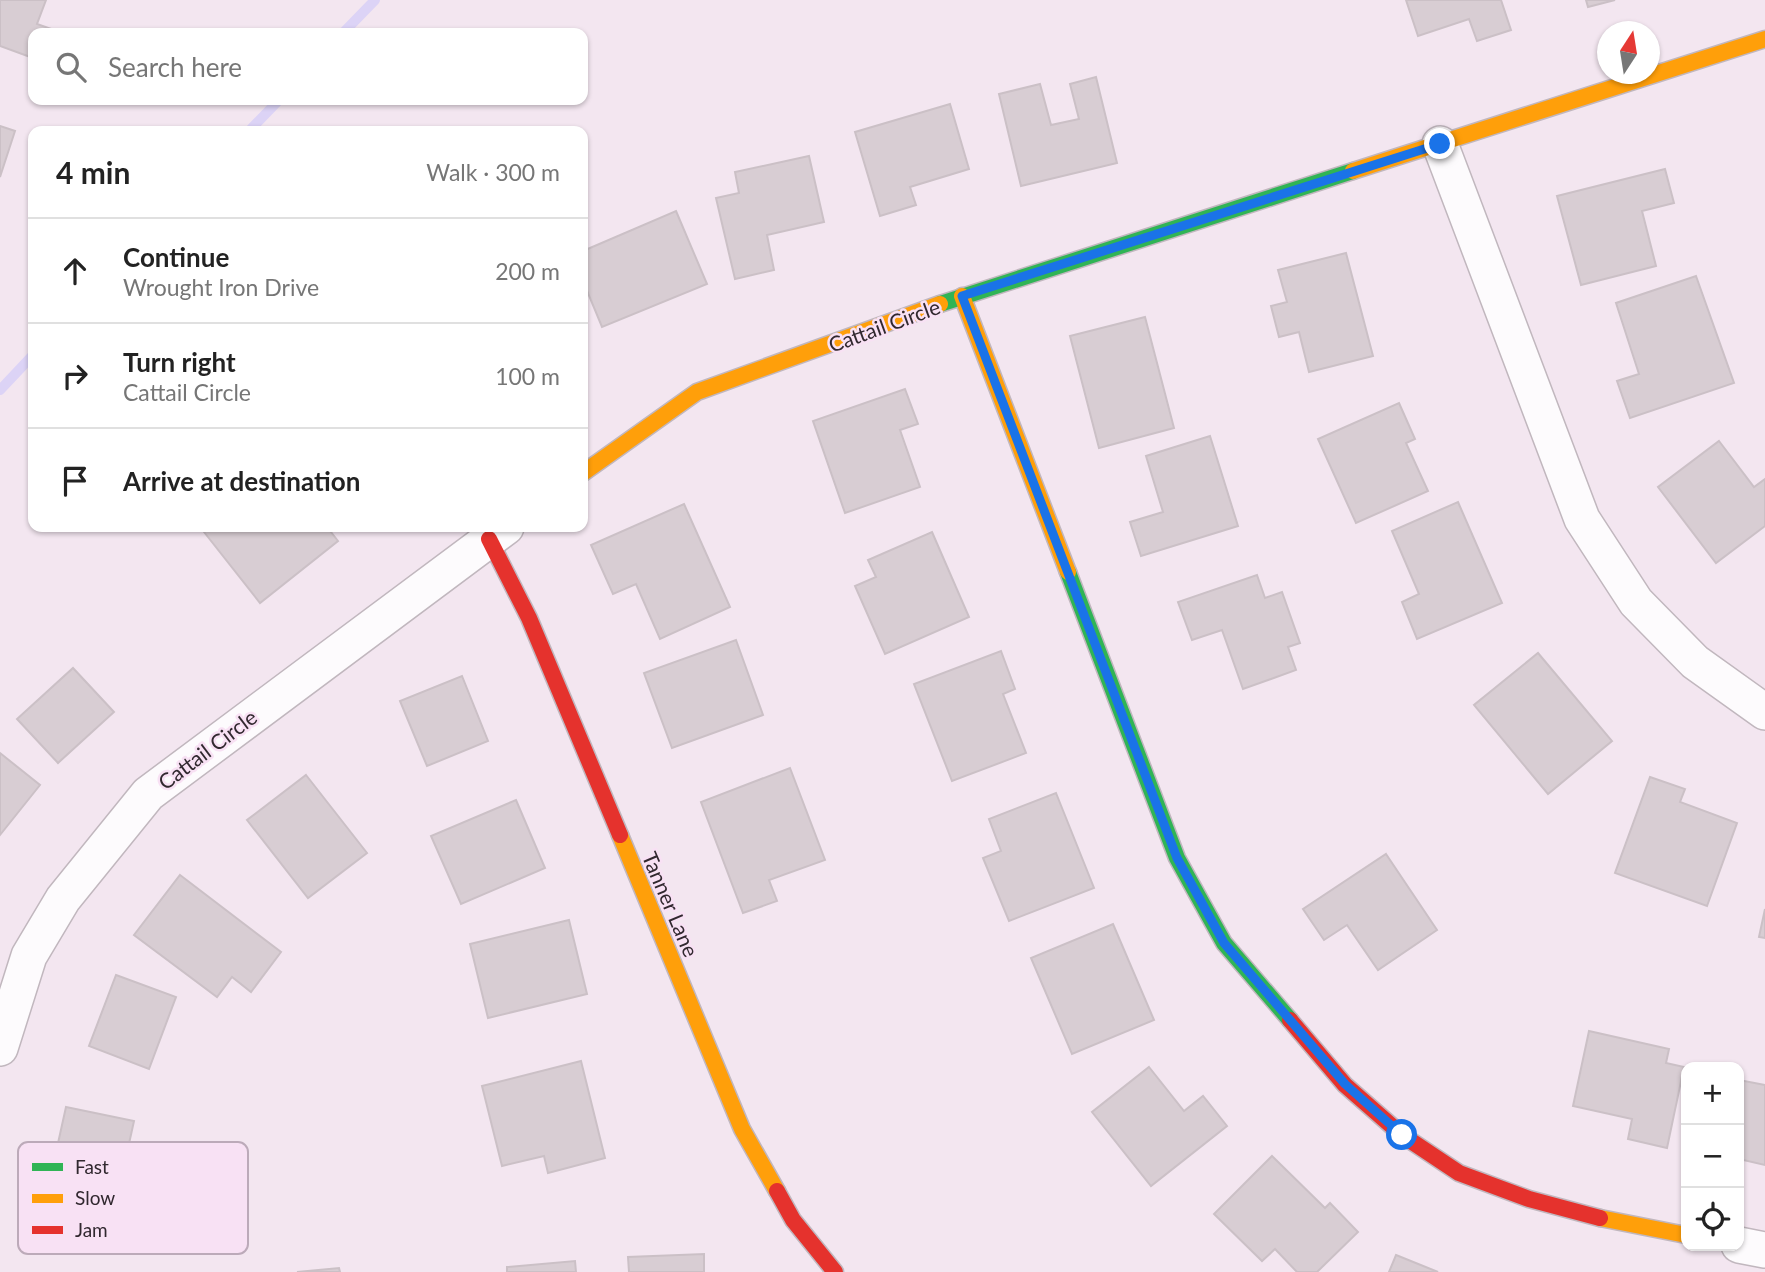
<!DOCTYPE html>
<meta charset="utf-8">
<style>
:root{--surface:#fff;--page:#f6f6f6;--text:#222;--muted:#767676;--line:#e0e0e0}
body{margin:0;font-family:Lato,sans-serif;background:var(--page);color:var(--text)}
.controls{position:absolute;right:21px;bottom:21px;display:grid;overflow:hidden;border-radius:14px;box-shadow:0 2px 5px #0004}
.controls button{width:63px;height:63px;display:grid;place-items:center;padding:0;border:0;border-bottom:2px solid var(--line);background:var(--surface);color:var(--text);font:35px sans-serif}
.compass{position:absolute;left:1597px;top:21px;width:63px;height:63px;border-radius:50%;background:var(--surface);box-shadow:0 2px 5px #0004;rotate:12deg}
.stop{position:absolute;width:21px;height:21px;margin:-16px;border:5px solid #1a73e8;border-radius:50%;background:#fff}
.stop.end{background:#1a73e8;border-color:#fff;box-shadow:0 2px 7px #0008}
.list{margin:0;padding:0;list-style:none}
h2{display:flex;justify-content:space-between;align-items:center;height:91px;margin:0;padding:0 28px;font-size:30px}
h2 small{font-size:23px;font-weight:400;color:var(--muted)}
.list li{display:grid;grid-template-columns:46px 1fr auto;gap:21px;align-items:center;box-sizing:border-box;height:105px;padding:0 28px;border-top:2px solid var(--line)}
.list b{display:block;font-size:26px;white-space:nowrap}
.list p{margin:0;font-size:23px;white-space:nowrap;color:var(--muted)}
.list em{font-size:23px;font-style:normal;color:var(--muted)}
.icon{flex:none;width:38px;height:38px;fill:none;stroke:currentColor;stroke-width:2;stroke-linecap:round;stroke-linejoin:round}
.map{position:relative;flex:none;width:1765px;height:1272px;overflow:hidden}
.search{position:absolute;background:var(--surface);box-shadow:0 2px 5px #0004;left:28px;top:28px;width:560px;height:77px;display:flex;align-items:center;gap:18px;box-sizing:border-box;padding:0 24px;border-radius:14px;color:var(--muted);font-size:26px}
.panel{position:absolute;background:var(--surface);box-shadow:0 2px 5px #0004;left:28px;top:126px;width:560px;height:406px;border-radius:14px}
.map>svg:first-child{display:block}
</style>
<div class="map">
<svg width="1765" height="1272" viewBox="0 0 1765 1272">
<rect width="100%" height="100%" fill="#f3e6f0"/>
<g fill="none" stroke-linecap="round" stroke-linejoin="round">
<!-- stream -->
<g stroke="#dcd3f6" stroke-width="10">
<polyline points="343,33 375,0"/>
<polyline points="249,131 279,100"/>
<polyline points="0,390 33,355"/>
</g>
</g>
<!-- building -->
<g fill="#d8cdd3" stroke="#cbc0c6" stroke-width="2">
<polygon points="0,0 46,0 37,24 51,29 50,33 33,33 33,58 0,46"/>
<polygon points="1406,0 1501,0 1511,30 1477,41 1469,19 1418,36"/>
<polygon points="1586,0 1615,0 1588,7"/>
<polygon points="1096,77 1117,163 1021,186 999,94 1040,84 1051,125 1079,119 1070,84"/>
<polygon points="950,104 969,169 910,187 916,205 880,216 855,132"/>
<polygon points="0,126 15,131 0,177"/>
<polygon points="809,156 824,222 767,235 774,270 735,279 716,198 739,193 735,172"/>
<polygon points="1665,169 1674,203 1642,211 1656,266 1581,285 1557,196"/>
<polygon points="676,211 707,284 602,327 583,281 583,251"/>
<polygon points="1346,253 1373,356 1309,372 1299,332 1279,337 1271,306 1287,302 1278,270"/>
<polygon points="1696,276 1734,383 1630,418 1617,381 1639,374 1616,303"/>
<polygon points="1145,317 1174,428 1099,448 1070,336"/>
<polygon points="905,389 918,424 900,430 920,487 845,513 813,421"/>
<polygon points="1399,403 1415,439 1406,443 1428,491 1356,523 1318,439"/>
<polygon points="1210,436 1238,526 1141,556 1130,522 1163,512 1146,456"/>
<polygon points="1719,441 1754,487 1765,479 1765,526 1716,563 1658,487"/>
<polygon points="1458,502 1502,603 1417,639 1402,602 1419,594 1392,531"/>
<polygon points="684,504 730,607 660,639 636,584 613,594 591,545"/>
<polygon points="210,527 327,527 338,541 260,603 204,532"/>
<polygon points="932,532 969,617 885,654 855,586 876,577 868,560"/>
<polygon points="1257,575 1265,598 1282,592 1300,643 1288,647 1296,670 1243,689 1222,630 1192,640 1178,602"/>
<polygon points="736,640 763,715 672,748 644,673"/>
<polygon points="1001,651 1015,689 1003,694 1026,753 952,781 914,684"/>
<polygon points="1538,653 1612,741 1548,794 1474,705"/>
<polygon points="73,668 114,712 58,763 17,719"/>
<polygon points="462,676 488,741 427,766 400,701"/>
<polygon points="0,753 40,785 0,835"/>
<polygon points="790,768 825,860 769,880 777,901 743,913 701,802"/>
<polygon points="306,775 367,853 308,898 247,820"/>
<polygon points="1650,777 1685,789 1680,802 1737,823 1707,906 1615,873"/>
<polygon points="1056,793 1094,888 1009,921 983,858 1001,851 989,819"/>
<polygon points="516,800 545,868 461,904 431,836"/>
<polygon points="1386,854 1437,930 1378,970 1347,925 1324,940 1303,909"/>
<polygon points="180,875 281,952 251,992 232,977 217,997 134,935"/>
<polygon points="1765,909 1765,938 1759,937"/>
<polygon points="569,920 587,994 488,1018 470,944"/>
<polygon points="1113,924 1154,1020 1072,1054 1031,958"/>
<polygon points="116,975 176,997 149,1069 89,1046"/>
<polygon points="1589,1031 1669,1049 1666,1063 1684,1067 1667,1148 1628,1139 1632,1119 1573,1106"/>
<polygon points="581,1061 605,1158 548,1173 544,1156 502,1166 482,1086"/>
<polygon points="1149,1067 1184,1111 1203,1096 1227,1126 1151,1186 1092,1112"/>
<polygon points="1739,1080 1765,1085 1765,1165 1739,1159"/>
<polygon points="66,1107 134,1121 119,1189 51,1175"/>
<polygon points="1272,1156 1325,1208 1330,1203 1358,1232 1317,1272 1297,1272 1275,1249 1262,1261 1214,1214"/>
<polygon points="704,1254 704,1272 629,1272 628,1257"/>
<polygon points="1396,1255 1438,1272 1389,1272"/>
<polygon points="575,1261 576,1272 507,1272 507,1267"/>
<polygon points="339,1268 340,1272 297,1272"/>
</g>
<g fill="none" stroke-linecap="round" stroke-linejoin="round">
<!-- street casing -->
<g stroke="#c1b7be" stroke-width="38">
<g id="street">
<polyline points="1440,144 1582,519 1636,602 1695,662 1765,712"/>
<polyline points="0,1048 29,956 63,899 148,794 506,527"/>
<polyline points="1739,1245 1765,1250"/>
</g>
</g>
<!-- fast casing -->
<g stroke="#c1b7be" stroke-width="19">
<g id="fast">
<polyline points="940,304 1353,171"/>
<polyline points="1068,572 1177,858 1224,943 1290,1020"/>
</g>
</g>
<!-- slow casing -->
<g stroke="#c1b7be" stroke-width="19">
<g id="slow">
<polyline points="1353,171 1765,39"/>
<polyline points="962,296 1068,572"/>
<polyline points="583,473 697,392 940,304"/>
<polyline points="620,835 742,1129 777,1191"/>
<polyline points="1600,1218 1686,1235"/>
</g>
</g>
<!-- jam casing -->
<g stroke="#c1b7be" stroke-width="19">
<g id="jam">
<polyline points="489,539 529,618 620,835"/>
<polyline points="1290,1020 1345,1085 1402,1135 1459,1173 1529,1199 1600,1218"/>
<polyline points="777,1191 793,1220 835,1272"/>
</g>
</g>
<!-- street -->
<use href="#street" stroke="#fdfbfd" stroke-width="35"/>
<!-- fast -->
<use href="#fast" stroke="#30b455" stroke-width="16"/>
<!-- slow -->
<use href="#slow" stroke="#ff9f0a" stroke-width="16"/>
<!-- jam -->
<use href="#jam" stroke="#e5322d" stroke-width="16"/>
</g>
<g fill="none" stroke-linecap="round" stroke-linejoin="round">
<!-- route -->
<polyline stroke="#1a73e8" stroke-width="9" points="1402,1135 1345,1084 1224,943 1177,858 962,296 1440,144"/>
</g>
<g text-anchor="middle" dominant-baseline="central" stroke-width="5" stroke-linejoin="round" paint-order="stroke">
<!-- street labels -->
<g font-size="21" fill="#31282f" stroke="#f8e1f4">
<text transform="translate(884 325) rotate(-20)">Cattail Circle</text>
<text transform="translate(207 749) rotate(-37)">Cattail Circle</text>
<text transform="translate(671 904) rotate(67)">Tanner Lane</text>
</g>
</g>
<!-- legend -->
<rect x="18" y="1142" width="230" height="112" rx="10" fill="#f8e1f4" stroke="#bcaab9" stroke-width="2"/>
<rect x="32" y="1163" width="31" height="8" fill="#30b455"/>
<rect x="32" y="1194" width="31" height="9" fill="#ff9f0a"/>
<rect x="32" y="1226" width="31" height="8" fill="#e5322d"/>
<g font-size="19" fill="#31282f">
<text x="75" y="1174">Fast</text>
<text x="75" y="1205">Slow</text>
<text x="75" y="1237">Jam</text>
</g>
</svg>
<div class="controls">
<button>+</button>
<button>−</button>
<button><svg class="icon" aria-label="locate" viewBox="0 0 24 24"><circle cx="12" cy="12" r="6"/><path d="M12 2v4M12 18v4M2 12h4M18 12h4"/></svg></button>
</div>
<svg class="compass" viewBox="-18 -18 36 36"><path d="M0-13l5 13h-10z" fill="#e53935"/><path d="M0 13l5-13h-10z" fill="#767676"/></svg>
<div class="stop" style="left:1402px;top:1135px"></div>
<div class="stop end" style="left:1440px;top:144px"></div>
<div class="search"><svg class="icon" aria-label="search" viewBox="0 0 24 24"><circle cx="10" cy="10" r="6"/><path d="M15 15l6 6"/></svg>Search here</div>
<section class="panel">
<h2>4 min<small>Walk · 300 m</small></h2>
<ul class="list">
<li><svg class="icon" aria-label="ahead" viewBox="0 0 24 24"><path d="M12 20V5M6 11l6-6 6 6"/></svg><div><b>Continue</b><p>Wrought Iron Drive</p></div><em>200 m</em></li>
<li><svg class="icon" aria-label="right" viewBox="0 0 24 24"><path d="M7 20v-9h11M14 6l5 5-5 5"/></svg><div><b>Turn right</b><p>Cattail Circle</p></div><em>100 m</em></li>
<li><svg class="icon" aria-label="arrive" viewBox="0 0 24 24"><path d="M6 21V4h12l-3 4 3 4H6"/></svg><div><b>Arrive at destination</b></div></li>
</ul>
</section>
</div>
